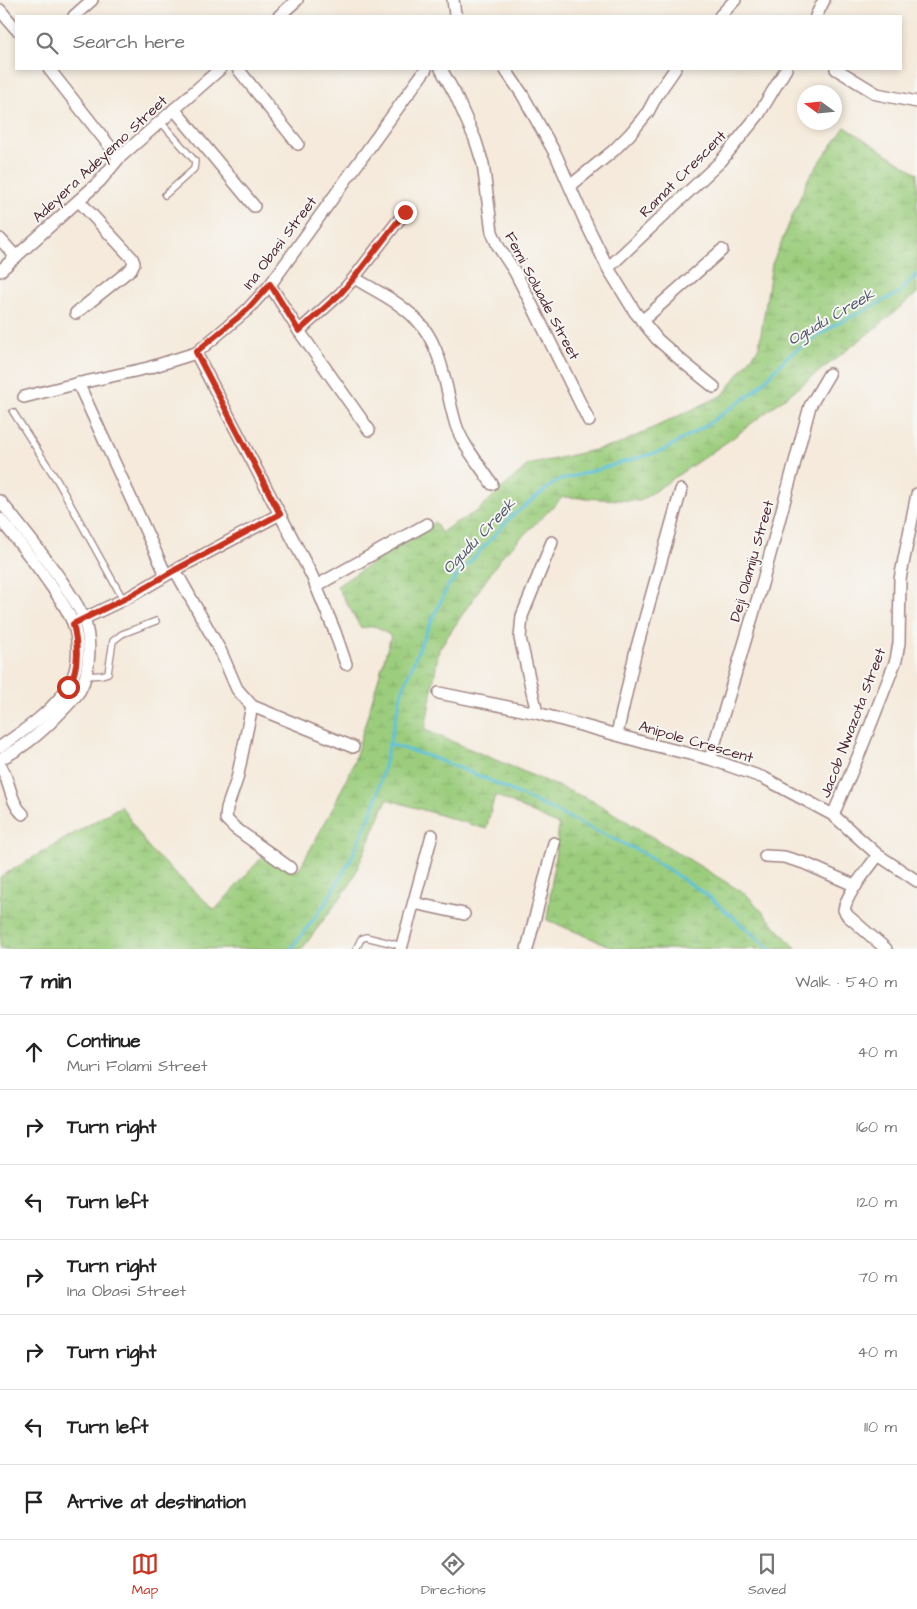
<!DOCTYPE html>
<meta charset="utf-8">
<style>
:root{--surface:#fff;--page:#f2f2f2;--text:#222;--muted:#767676;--line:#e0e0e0;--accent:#c8321e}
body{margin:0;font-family:"Architects Daughter",sans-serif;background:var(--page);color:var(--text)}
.compass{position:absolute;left:797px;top:85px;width:45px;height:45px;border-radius:50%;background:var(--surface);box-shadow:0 2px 8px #0003;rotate:285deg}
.stop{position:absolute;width:15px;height:15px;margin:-11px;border:4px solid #c8321e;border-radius:50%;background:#fff}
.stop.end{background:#c8321e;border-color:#fff;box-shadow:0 1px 5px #0008}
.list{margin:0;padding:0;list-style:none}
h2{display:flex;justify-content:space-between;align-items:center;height:65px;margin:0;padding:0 20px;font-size:21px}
h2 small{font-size:16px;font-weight:400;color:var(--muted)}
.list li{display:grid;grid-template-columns:32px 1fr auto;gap:15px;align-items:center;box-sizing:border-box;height:75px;padding:0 20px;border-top:1px solid var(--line)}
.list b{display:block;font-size:19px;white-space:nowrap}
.list p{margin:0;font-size:16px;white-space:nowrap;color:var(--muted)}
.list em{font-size:16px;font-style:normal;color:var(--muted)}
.icon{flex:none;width:28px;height:28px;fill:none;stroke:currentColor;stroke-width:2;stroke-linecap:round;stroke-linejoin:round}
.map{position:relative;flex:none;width:917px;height:949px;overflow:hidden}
.search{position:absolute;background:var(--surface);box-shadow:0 2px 8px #0003;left:15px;right:15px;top:15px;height:55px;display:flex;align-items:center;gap:12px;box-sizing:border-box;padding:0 18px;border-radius:0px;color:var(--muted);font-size:19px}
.sheet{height:590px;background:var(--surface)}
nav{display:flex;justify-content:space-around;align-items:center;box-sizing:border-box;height:70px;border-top:1px solid var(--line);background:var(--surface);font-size:14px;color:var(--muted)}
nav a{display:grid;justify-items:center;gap:2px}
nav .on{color:var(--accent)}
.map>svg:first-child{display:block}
</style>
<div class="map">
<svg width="917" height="949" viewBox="0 0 917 949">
<defs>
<pattern id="wetland-marsh" width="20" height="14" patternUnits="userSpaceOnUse" patternTransform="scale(1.25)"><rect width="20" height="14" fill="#9bcd7d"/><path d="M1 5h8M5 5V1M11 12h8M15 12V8" fill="none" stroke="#87b06c"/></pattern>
</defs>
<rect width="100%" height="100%" fill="#f6f6f2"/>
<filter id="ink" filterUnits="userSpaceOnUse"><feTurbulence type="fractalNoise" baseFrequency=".02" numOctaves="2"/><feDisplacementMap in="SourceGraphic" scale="10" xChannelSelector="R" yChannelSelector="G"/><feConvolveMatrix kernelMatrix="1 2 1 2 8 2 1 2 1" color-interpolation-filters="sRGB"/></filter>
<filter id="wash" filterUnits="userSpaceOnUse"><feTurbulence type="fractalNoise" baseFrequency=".0096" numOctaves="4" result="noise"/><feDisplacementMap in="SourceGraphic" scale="20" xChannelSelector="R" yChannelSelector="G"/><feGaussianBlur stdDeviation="1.12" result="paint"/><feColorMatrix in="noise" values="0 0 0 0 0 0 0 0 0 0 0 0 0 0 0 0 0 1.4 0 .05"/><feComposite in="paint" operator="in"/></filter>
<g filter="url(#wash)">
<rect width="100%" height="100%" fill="#f5eadb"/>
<!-- wetland -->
<polygon fill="url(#wetland-marsh)" stroke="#727654" points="845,127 917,173 917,293 878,326 734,437 640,501 563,497 502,556 439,649 425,730 595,802 747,895 796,949 617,949 547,920 559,825 495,795 486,829 387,799 351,883 302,949 0,949 0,877 121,806 150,850 215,910 272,846 298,871 332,810 353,765 391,636 375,626 361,628 337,586 435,522 441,533 455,523 476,512 528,465 617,445 723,395 759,347 772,264 809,177"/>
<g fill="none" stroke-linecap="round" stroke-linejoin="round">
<!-- stream -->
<g stroke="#5ec2dc" stroke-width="3">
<polyline points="389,744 431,757 489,780 641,852 707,895 770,949"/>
<polyline points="291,949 325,904 351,859 375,804 402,691 423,639 448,586 512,516 557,481 662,451 705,426 754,392 789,355 833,326 899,293 917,274"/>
</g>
</g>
</g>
<g filter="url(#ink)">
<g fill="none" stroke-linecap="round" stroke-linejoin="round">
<!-- service casing -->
<g stroke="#a08483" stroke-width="8">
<g id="service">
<polyline points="160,121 195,161 194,169 165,195"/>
<polyline points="13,412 58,482 123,599"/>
<polyline points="85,676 102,675 108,673 113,641 122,634 156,621"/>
<polyline points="356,949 361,939 366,937 402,946"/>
</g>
</g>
<!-- minor casing -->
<g stroke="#a08483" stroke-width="14">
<g id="minor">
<polyline points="453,0 455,14 457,16"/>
<polyline points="0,10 16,29"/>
<polyline points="74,16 92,0"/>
<polyline points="279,16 297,0"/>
<polyline points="720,16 735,0"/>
<polyline points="816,16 824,0"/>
<polyline points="49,69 119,158"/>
<polyline points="238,69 298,144"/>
<polyline points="441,69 455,94 475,139 483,164 492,232 498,246 515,272 531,303 589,421"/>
<polyline points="505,69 522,94 556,155 585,221 608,268 635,312 657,339 683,362 714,387"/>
<polyline points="836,69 877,94 917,102"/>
<polyline points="174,109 254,206"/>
<polyline points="570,186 613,151 630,134 648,112 657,95 675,69"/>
<polyline points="0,239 16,257"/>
<polyline points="608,268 721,161 759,114 786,69"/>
<polyline points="0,271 100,181 119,158 220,69"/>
<path d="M354,278C378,292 406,305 423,327C444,355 446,393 456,425C463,446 480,465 492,484"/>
<polyline points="270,285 299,331 369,430"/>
<polyline points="76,313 131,269 134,263 132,258 79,201"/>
<polyline points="642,321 722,250"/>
<polyline points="299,331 340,294 354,278 405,212"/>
<polyline points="196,353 312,576 335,632 346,664"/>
<polyline points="78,383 166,575"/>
<polyline points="24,397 67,386 148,368 196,353 247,310 270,285 426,69"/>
<path d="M0,501C22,528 43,554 63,583C70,594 79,606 84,619C91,640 91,670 80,690C75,698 67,706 60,713C43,731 22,749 0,759"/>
<path d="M0,519C19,542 37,565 54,590C61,600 68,611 73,623C79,640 80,666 70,683C56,709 24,731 0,747"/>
<polyline points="175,570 221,652 237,689 252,706 353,747"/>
<polyline points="316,586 427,524"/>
<polyline points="79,621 131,596 175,570 280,514"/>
<polyline points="439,693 537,713 653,745 710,759 764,778 833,815 878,855 917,881"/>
<polyline points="252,706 237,779 227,808 226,819 235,828 290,868"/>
<polyline points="537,713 520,638 522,616 552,542"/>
<polyline points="617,734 635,654 681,490"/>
<polyline points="710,759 762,584 810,406 829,374"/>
<path d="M0,765C10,780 10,803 23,814"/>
<polyline points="833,815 860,752 896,660 899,643 900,579 917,494"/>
<path d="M878,855C868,870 847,892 844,910L848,916L886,949"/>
<polyline points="765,856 784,857 804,863 856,886"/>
<polyline points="414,903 464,914"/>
<polyline points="401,949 432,835"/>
<polyline points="527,949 554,843"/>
</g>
</g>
<!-- service -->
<use href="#service" stroke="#fff" stroke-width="5.5"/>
<!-- minor -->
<use href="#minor" stroke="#fff" stroke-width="11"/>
</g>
</g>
<g fill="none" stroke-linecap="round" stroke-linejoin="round" filter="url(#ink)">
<!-- route -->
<path stroke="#c8321e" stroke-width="6" d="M68,687C80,669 78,645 73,624L130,596L175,570L280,514L196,352L247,310L270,284L299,331L340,294L354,278L405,212"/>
</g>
<g text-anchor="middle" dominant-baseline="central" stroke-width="4" stroke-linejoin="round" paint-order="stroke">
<!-- street labels -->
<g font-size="15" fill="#4a1f2b" stroke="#f6f6f2">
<text transform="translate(100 159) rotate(-43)">Adeyera Adeyemo Street</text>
<text transform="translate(683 174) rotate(-45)">Ramat Crescent</text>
<text transform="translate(280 243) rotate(-53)">Ina Obasi Street</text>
<text transform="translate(542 296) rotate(62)">Femi Soluade Street</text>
<text transform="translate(752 561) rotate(-74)">Deji Olamiju Street</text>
<text transform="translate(853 723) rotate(-69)">Jacob Nwazota Street</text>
<text transform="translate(696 742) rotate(16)">Anipole Crescent</text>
</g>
<!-- water labels -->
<g font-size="16" font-style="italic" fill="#515869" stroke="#f6f6f2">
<text transform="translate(831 317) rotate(-30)">Ogudu Creek</text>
<text transform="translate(479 536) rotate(-46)">Ogudu Creek</text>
</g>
</g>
</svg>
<svg class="compass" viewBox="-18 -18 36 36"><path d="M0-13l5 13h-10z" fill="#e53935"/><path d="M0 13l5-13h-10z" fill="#767676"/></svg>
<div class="stop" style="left:68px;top:687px"></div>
<div class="stop end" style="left:405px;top:212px"></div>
<div class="search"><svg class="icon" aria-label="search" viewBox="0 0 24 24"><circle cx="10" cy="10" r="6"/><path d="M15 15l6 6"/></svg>Search here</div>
</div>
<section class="sheet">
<h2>7 min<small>Walk · 540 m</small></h2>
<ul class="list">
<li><svg class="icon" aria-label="ahead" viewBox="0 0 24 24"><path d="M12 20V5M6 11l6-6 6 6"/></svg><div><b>Continue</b><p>Muri Folami Street</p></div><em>40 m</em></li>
<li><svg class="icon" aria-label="right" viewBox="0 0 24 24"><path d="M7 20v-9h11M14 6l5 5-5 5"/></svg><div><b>Turn right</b></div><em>160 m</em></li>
<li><svg class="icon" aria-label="left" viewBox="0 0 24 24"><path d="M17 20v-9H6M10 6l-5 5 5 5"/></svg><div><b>Turn left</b></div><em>120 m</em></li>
<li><svg class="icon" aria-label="right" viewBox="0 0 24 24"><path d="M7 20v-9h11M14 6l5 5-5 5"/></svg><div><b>Turn right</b><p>Ina Obasi Street</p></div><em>70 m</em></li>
<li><svg class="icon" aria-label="right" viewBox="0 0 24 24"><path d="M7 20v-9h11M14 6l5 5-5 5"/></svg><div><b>Turn right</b></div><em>40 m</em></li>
<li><svg class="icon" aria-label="left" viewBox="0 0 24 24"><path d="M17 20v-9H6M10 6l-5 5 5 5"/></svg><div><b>Turn left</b></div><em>110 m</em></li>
<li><svg class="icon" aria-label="arrive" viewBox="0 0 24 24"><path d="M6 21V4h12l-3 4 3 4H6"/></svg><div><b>Arrive at destination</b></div></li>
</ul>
</section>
<nav>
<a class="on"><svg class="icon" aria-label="map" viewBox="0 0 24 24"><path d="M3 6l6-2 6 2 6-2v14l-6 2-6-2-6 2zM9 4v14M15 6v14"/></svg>Map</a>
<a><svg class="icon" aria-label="directions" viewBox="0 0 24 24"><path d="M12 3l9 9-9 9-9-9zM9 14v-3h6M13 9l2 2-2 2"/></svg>Directions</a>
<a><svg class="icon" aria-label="saved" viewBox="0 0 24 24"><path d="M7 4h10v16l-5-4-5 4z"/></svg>Saved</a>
</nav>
